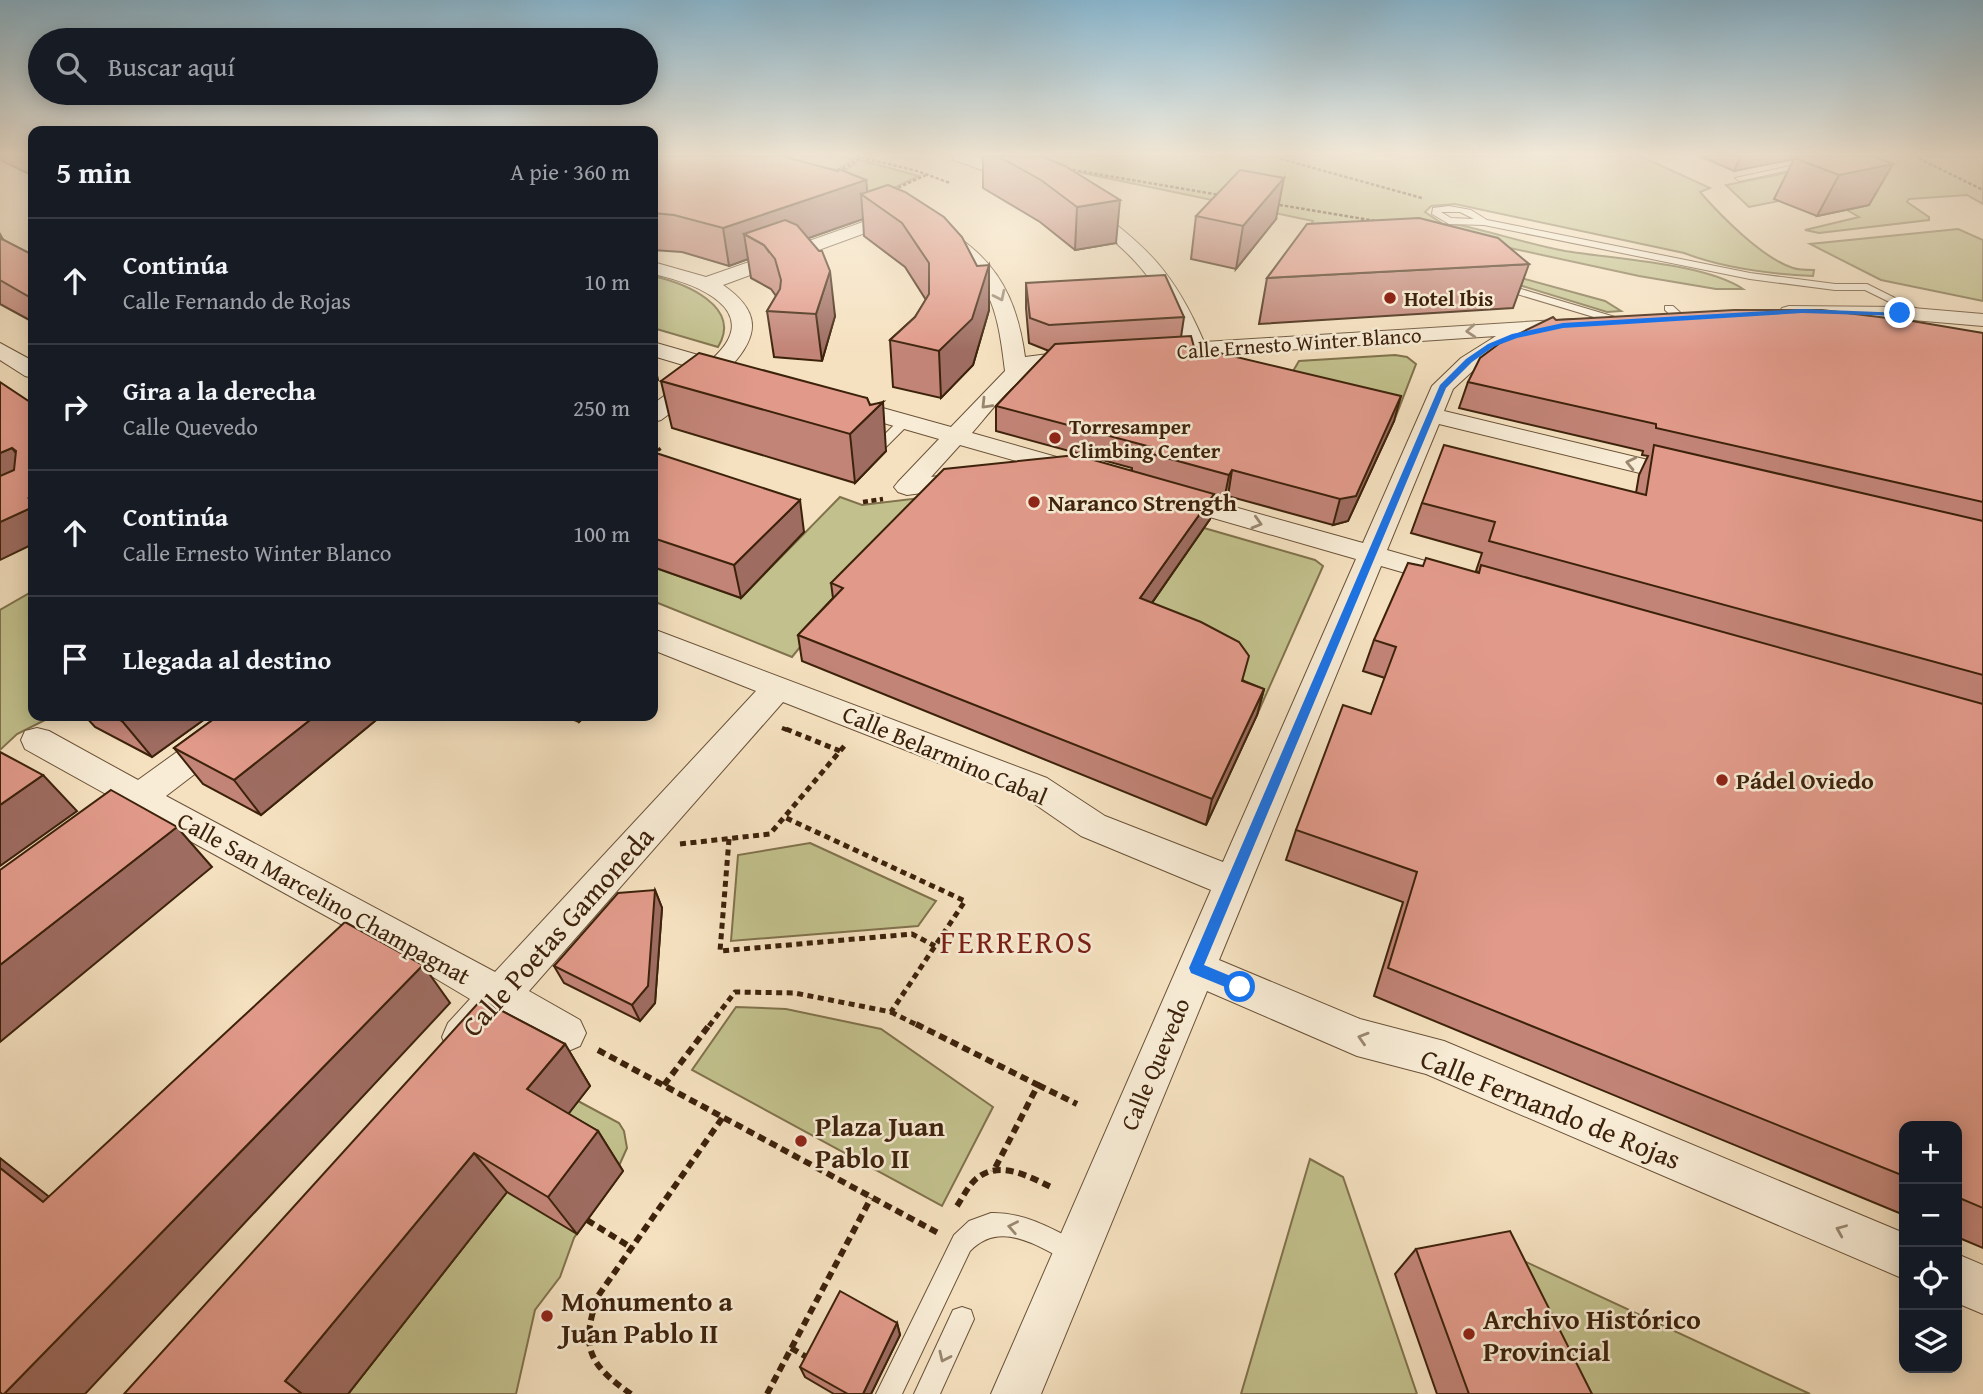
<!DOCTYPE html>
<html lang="es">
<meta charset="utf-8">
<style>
:root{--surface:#171b24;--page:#20242c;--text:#f1f3f6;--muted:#9ea1a6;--line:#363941}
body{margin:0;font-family:"Gentium Book Plus",serif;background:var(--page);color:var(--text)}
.controls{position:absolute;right:21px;bottom:21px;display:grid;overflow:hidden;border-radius:14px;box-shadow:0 4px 18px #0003}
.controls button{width:63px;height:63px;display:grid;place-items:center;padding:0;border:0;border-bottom:2px solid var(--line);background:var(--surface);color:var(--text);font:35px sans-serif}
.stop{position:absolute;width:21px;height:21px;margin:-16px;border:5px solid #1a73e8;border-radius:50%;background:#fff}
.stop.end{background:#1a73e8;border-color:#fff;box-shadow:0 2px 7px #0008}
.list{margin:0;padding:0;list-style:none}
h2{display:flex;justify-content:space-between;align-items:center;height:91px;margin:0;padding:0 28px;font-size:30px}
h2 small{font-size:23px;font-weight:400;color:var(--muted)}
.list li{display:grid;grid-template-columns:46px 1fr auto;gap:21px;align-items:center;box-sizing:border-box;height:126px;padding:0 28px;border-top:2px solid var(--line)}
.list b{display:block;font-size:26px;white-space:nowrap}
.list p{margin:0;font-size:23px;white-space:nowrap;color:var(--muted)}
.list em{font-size:23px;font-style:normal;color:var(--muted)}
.icon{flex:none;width:38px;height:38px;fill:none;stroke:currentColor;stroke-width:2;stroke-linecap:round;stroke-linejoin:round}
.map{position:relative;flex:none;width:1983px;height:1394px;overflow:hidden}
.search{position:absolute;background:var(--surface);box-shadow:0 4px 18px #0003;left:28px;top:28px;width:630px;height:77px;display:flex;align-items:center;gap:18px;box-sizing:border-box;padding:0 24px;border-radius:38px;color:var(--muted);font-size:26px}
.panel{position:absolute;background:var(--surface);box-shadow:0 4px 18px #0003;left:28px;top:126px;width:630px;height:595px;border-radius:14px}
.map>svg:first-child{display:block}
</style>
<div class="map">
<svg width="1983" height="1394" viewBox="0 0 1983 1394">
<rect width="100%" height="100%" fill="#f5e1c0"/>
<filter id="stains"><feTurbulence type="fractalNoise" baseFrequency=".00286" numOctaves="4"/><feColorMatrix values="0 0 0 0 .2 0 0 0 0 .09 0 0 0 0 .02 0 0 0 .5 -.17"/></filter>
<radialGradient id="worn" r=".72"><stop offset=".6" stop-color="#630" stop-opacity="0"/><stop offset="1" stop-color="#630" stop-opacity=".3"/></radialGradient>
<!-- green -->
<g fill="#c2c18d" stroke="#80724c" stroke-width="2">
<polygon points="779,156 837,156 854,159 837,170 821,168"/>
<path d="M976,156H1640L1710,188L1700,192C1721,216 1762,258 1793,268C1799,270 1807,270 1814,270L1813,276C1771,274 1723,268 1684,253L1455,204L1431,206L1425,212L1443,224L1460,225C1495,233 1529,244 1565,251C1613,259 1704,263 1743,289H1716L1639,276L1436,232L1380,239L1605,301L1621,311L1607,312L1493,277L1311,225L1313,221L1078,172L1058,188Z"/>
<polygon points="1871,156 1983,156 1983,204 1967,195 1909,199 1907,202 1929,217 1929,220 1819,233 1805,230 1859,217 1847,210 1868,205 1775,199 1779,201 1749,207 1726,185"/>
<polygon points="860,160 919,176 879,195 829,181"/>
<polygon points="1958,229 1983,240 1983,301 1881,280 1810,244"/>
<path d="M653,276C684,283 743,306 718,347L653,328Z"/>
<polygon points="1395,355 1407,357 1416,364 1394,421 1280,393 1299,361"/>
<polygon points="945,495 826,615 792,657 653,601 653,567 741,598 840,497 862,505"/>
<polygon points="1204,528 1315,560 1323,566 1257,715 1236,707 1137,624"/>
<polygon points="33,591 33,716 53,716 17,734 0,750 0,610"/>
<polygon points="810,843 936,901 918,926 731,941 738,855"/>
<polygon points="736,1007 786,1009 881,1029 993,1107 942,1206 692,1070"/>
<polygon points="578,1101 619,1123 624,1131 627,1148 618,1168 574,1238 560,1277 535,1310 516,1394 348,1394"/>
<polygon points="1310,1159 1343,1177 1417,1394 1241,1394"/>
<polygon points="1496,1248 1810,1394 1568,1394"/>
</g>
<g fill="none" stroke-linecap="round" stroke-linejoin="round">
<!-- lane casing -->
<g stroke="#6b5238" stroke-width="2">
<g id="lane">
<polygon points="1837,156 1854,156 1739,181 1735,178"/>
<path d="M1449,206L1471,210L1487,220L1750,273L1835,284H1867L1929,315L1920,317L1865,290H1835L1750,279L1484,225L1449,224L1432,214L1433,208ZM1441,212H1460L1474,219L1451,218Z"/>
<polygon points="1511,286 1625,320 1626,322 1617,324 1507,291 1507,287"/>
<polygon points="1665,306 1673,306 1684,316 1684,320 1676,320 1665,310"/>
<polygon points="905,417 909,418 909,424 882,451 874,451 874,445 901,418"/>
<path d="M991,1213C1025,1212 1054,1230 1084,1245L1088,1253L1084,1261L1076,1265C1041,1250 1003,1217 970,1251L902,1394H876L954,1235L969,1221Z"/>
<polygon points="962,1307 971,1310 974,1319 940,1394 914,1394 953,1310"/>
</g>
</g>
<!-- street casing -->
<g stroke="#6b5238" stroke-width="2">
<g id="street">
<polygon points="952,156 976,156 1028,174 1031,178 1028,182 1016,182 954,160"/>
<path d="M1081,202L1087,203C1147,245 1175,274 1204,342L1573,319L1580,321L1584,325L1580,329L1530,334L1528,340L1505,348L1477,367L1453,389L1444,411L1694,471L1698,476L1694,481L1685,484L1439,424L1387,550L1457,570L1461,576L1457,582L1447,585L1381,566L1219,960L1360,1019L1444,1041L1904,1233V1279L1426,1074L1357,1056L1207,991L1041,1394H991L1211,890L1081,836L1023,796L783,702L529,991L580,1020L586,1033L580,1046L566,1052L504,1019L476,1051L462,1056L448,1051L442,1037L448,1023L470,999L386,949L141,814L123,823L111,819L106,809L113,798L25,749L21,740L25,731L37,728L49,731L138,780L227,716H265L260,724L166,796L495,972L756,691L653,650V629L1047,778L1105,816L1223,862L1356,559L1161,503L1157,497L1161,491L1170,489L1363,543L1432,386L1461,358L1496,336L1196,356H1152L1149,351L1152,346L1183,343C1157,277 1132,252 1075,211L1072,207L1075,203Z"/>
<path d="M903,208L909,209L912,213L909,217L723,285C759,310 761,333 732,365L741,372L738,377L730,379L720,376L661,420L653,422V404L700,370L653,356V342L712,359C767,310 695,283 653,274V262L706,277Z"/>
<path d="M938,226C950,229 961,239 971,247C1006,276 1019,313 1025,357L1080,350L1088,352L1091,357L1088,362C1072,366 1053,362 1039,368C1015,378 989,414 972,433L1085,465L1089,470L1085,475L1076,478L960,445L931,477L972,472L981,475L985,480L981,485L907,495L898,492L894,487L898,482L939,439L835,409L831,404L835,399L843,397L951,427L1005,371C997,302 989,276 931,236L929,232L931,228Z"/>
<polygon points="1789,306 1901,307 1983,314 1983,326 1901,319 1782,316 1779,312 1782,308"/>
<polygon points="0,343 33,361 33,378 25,376 0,360"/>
<polygon points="1957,1254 1983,1265 1983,1314 1957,1303"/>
</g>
</g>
<!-- path-far4 -->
<g stroke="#3d220b" stroke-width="2.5" stroke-dasharray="3.5 2" stroke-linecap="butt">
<polyline points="856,156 917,171 950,183"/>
<polyline points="1270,156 1422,198"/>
<polyline points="1914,156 1983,190"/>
<polyline points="1067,169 1220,195"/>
<polyline points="838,172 860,158"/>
<polyline points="893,190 926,175"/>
<polyline points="1274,204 1376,221"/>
</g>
<!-- path-far3 -->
<polyline stroke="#3d220b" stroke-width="3.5" stroke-dasharray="3.5 2.5" stroke-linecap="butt" points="653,454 661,448"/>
<!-- path-far2 -->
<g stroke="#3d220b" stroke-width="4.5" stroke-dasharray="5 3.5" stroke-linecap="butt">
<polyline points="863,502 883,499"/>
<polyline points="782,728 790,731"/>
</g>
<!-- path-far1 -->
<g stroke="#3d220b" stroke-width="5" stroke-dasharray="6 4.5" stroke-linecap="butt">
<polyline points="786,729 840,751"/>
<polyline points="729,839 720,951 912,934 935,946"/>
<polyline points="680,844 770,834 846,744"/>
<polyline points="891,1012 919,1026"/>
<polyline points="709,1026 735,992 795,993 891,1012 965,901 784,817"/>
</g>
<!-- path -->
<g stroke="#3d220b" stroke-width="6" stroke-dasharray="8 5" stroke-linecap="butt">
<polyline points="916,1024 1038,1085 993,1172"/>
<polyline points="598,1050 938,1233"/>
<polyline points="664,1085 710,1024"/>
<polyline points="1038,1085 1077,1104"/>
<path d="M957,1206C963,1197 968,1186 976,1179C999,1159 1030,1177 1053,1188"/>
<polyline points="587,1220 632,1248"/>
<polyline points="791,1348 810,1359"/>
<path d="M631,1394C588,1364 580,1347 598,1296L723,1117"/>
<polyline points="767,1394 871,1198"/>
</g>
<!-- lane -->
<use href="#lane" fill="#f8ecd6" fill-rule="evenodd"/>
<!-- street -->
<use href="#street" fill="#f8ecd6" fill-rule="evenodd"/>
</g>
<!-- wall -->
<g fill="#c28477" stroke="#3d220b" stroke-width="2">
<polygon points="0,156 33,156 33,176 0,160"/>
<polygon points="653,156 866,180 867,192 888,185 989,310 973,365 941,398 893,387 890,340 915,317 926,300 905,267 864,236 863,219 808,238 835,316 822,361 774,357 767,311 776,296 771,289 751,278 748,259 729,266 682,252 653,250"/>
<polygon points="983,156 1041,156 1116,243 1075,250 1040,222 983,188"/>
<polygon points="1700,156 1873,156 1869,205 1817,216 1774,199 1794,159 1734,171"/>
<polygon points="1196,216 1276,219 1236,269 1191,259"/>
<polygon points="0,234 4,241 33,255 33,322 0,304"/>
<polygon points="1529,264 1513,308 1259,324 1267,278"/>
<polygon points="1026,283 1184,317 1181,337 1194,347 1394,421 1348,521 1333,525 1228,496 1224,500 1214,497 1210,519 1152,603 1244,681 1264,689 1257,715 1206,825 802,661 798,635 833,598 831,583 1132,470 1132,468 996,431 996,406 1049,351 1029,343 1026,308"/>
<polygon points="1556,320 1983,333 1983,1248 1957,1237 1957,1126 1904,1126 1904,1215 1374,996 1403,902 1286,860 1296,830 1371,714 1385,678 1363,671 1374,640 1423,566 1478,573 1478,572 1476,571 1482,553 1411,533 1422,503 1636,493 1639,475 1648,456 1642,455 1643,451 1459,408 1468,382"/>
<polygon points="661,381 867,398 886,451 855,483 672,428"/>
<polygon points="653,452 804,532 741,598 653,567"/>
<polygon points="85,716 209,716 152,757 95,727"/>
<polygon points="218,716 381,716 261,815 203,784 174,748"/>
<polygon points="565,716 585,716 579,722"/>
<polygon points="655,890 662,908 655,1003 640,1021 564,983 554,966"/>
<polygon points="481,1000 565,1044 590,1086 568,1114 598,1131 623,1171 577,1234 507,1192 348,1394"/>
<polygon points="1416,1249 1592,1394 1437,1394 1395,1274"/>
<polygon points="897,1323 900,1335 871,1394 834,1394 805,1377 800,1367"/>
</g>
<!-- shaded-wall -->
<g fill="#9e6c61" stroke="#3d220b" stroke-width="2">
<polygon points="1741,156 1809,156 1794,158 1794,159 1734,171"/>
<polygon points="1893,164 1869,205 1817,216 1839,175"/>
<polygon points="1284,178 1276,219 1236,269 1243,226"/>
<polygon points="866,180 868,199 861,194 863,219 769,252 764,245 744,234 748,259 729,266 723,228"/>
<polygon points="1120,200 1116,243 1075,250 1077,207"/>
<polygon points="989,265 989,310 973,365 941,398 939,351"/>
<polygon points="830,271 835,316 822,361 816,314"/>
<polygon points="653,357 658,380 653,384"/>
<polygon points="1401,396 1394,421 1348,521 1333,525 1340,499"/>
<polygon points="883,402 886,451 855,483 850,434"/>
<polygon points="12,448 32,475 0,488 0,453"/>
<polygon points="1232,470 1228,496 1224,500 1229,475"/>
<polygon points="1214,494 1210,519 1137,624 1140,598"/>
<polygon points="800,500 804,532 741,598 734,565"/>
<polygon points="33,507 33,544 0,560 0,522"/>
<polygon points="1264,689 1257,715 1206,825 1212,799"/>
<polygon points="130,716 209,716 152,757 122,721"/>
<polygon points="315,716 381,716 261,815 234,780"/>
<polygon points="577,716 585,716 579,722"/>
<polygon points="43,775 77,811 0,866 0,805"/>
<polygon points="177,827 212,867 0,1042 0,965"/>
<polygon points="655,890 662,908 655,1003 640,1021 632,1005"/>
<polygon points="423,965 450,1003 85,1394 4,1394"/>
<polygon points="565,1044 590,1086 555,1131 527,1089"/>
<polygon points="598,1131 623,1171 577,1234 548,1197"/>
<polygon points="474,1153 507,1192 348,1394 302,1394 285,1381"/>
<polygon points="0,1158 95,1233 43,1202 0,1168"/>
<polygon points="897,1323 900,1335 871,1394 863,1394"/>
</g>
<!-- building -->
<g fill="#e19a8a" stroke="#3d220b" stroke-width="2">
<polygon points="653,156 781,156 838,171 839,169 866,180 723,228 674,215 653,213"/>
<polygon points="998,156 1041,156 1065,166 1120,200 1077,207 1041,180"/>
<polygon points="1803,156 1872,156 1893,164 1839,175 1794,158"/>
<polygon points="1240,170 1284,178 1243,226 1196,216"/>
<polygon points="888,185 905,192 944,217 962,237 977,266 989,265 972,319 939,351 890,340 915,317 929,294 929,263 902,223 861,194"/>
<polygon points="1419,218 1498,238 1529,264 1267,278 1307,224"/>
<polygon points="785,220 797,225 819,251 822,251 830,271 816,314 767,311 780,289 781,280 775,259 764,245 744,234"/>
<polygon points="2,239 33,255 33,299 0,280 0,240"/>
<polygon points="1165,275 1184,317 1049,325 1030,318 1026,283"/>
<polygon points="1734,310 1822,310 1912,321 1983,333 1983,502 1656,428 1656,424 1468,382 1480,358 1500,343 1553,317 1556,320"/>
<polygon points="1191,336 1194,347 1401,396 1356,496 1340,499 1232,470 1229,475 1134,449 1151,447 996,406 1055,344"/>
<polygon points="699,353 867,398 870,405 883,402 850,434 661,381"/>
<polygon points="0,382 33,404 33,496 29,498 33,500 33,507 0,522 0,476 14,470 16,451 12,448 0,453"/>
<polygon points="1444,445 1646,495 1654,445 1983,521 1983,675 1489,541 1495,522 1422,503"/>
<polygon points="653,452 800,500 734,565 653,538"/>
<polygon points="1076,455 1214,494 1140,598 1201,622 1239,642 1249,656 1242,681 1264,689 1212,799 798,635 843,588 831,583 944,469"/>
<polygon points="1426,558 1479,573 1481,565 1983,704 1983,1208 1957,1197 1957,1126 1904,1126 1904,1176 1388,968 1417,872 1296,830 1343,705 1371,714 1396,647 1374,640 1408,563 1423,566"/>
<polygon points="111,716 130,716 122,721"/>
<polygon points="218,716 315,716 234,780 174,748"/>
<polygon points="0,752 43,775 0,805"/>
<polygon points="111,790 177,827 0,965 0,870"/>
<polygon points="655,890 648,986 632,1005 554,966 618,893"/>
<polygon points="345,922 423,965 4,1394 2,1394 0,1392 0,1168 43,1202"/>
<polygon points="481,1000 565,1044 527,1089 598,1131 548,1197 474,1153 285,1381 302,1394 124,1394"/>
<polygon points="1510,1231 1592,1394 1469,1394 1416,1249"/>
<polygon points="840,1291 897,1323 863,1394 848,1394 800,1367"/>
</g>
<!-- one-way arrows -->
<defs><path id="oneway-chevron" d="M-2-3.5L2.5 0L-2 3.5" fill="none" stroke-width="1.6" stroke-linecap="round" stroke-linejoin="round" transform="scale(1.75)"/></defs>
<g stroke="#9a8770">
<use href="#oneway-chevron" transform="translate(1000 296) rotate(64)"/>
<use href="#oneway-chevron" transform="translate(1471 331) rotate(176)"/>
<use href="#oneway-chevron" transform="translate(986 404) rotate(134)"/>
<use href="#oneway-chevron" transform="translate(1631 463) rotate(-167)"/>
<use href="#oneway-chevron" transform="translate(1257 523) rotate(16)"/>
<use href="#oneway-chevron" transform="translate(1363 1038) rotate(-163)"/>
<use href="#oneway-chevron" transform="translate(1013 1227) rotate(-169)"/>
<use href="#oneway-chevron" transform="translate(1841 1230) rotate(-157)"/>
<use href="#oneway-chevron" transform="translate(944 1357) rotate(115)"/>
</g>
<!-- sky -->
<linearGradient id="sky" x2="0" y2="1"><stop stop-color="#89b8d2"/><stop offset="0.44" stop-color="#faf2e3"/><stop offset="1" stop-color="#faf2e3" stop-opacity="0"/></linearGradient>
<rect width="1983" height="351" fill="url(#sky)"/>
<!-- route -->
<polygon fill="#1a73e8" points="1802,309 1904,313 1900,316 1802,313 1563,328 1517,338 1493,347 1472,362 1446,388 1204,965 1245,982 1247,987 1240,993 1191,973 1189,968 1440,385 1466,359 1488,344 1512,334 1563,323"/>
<!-- markers -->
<g fill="#8f2418" stroke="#f8ecd6" stroke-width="2.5">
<circle cx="1390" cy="298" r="7"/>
<circle cx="1055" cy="438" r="7"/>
<circle cx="1034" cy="502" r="7"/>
<circle cx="1722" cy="780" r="7"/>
<circle cx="801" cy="1141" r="7"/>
<circle cx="547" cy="1316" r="7"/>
<circle cx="1469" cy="1334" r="7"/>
</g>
<g text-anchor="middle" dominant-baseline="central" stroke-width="5" stroke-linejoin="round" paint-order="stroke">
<!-- far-poi labels -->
<g font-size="21" font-weight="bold" fill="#3d220b" stroke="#f8ecd6" text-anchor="start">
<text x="1404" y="298">Hotel Ibis</text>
<text x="1069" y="426">Torresamper<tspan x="1069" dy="24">Climbing Center</tspan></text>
</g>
<!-- far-street labels -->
<g font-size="21" fill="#3d220b" stroke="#f8ecd6">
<text transform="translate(1299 343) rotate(-4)">Calle Ernesto Winter Blanco</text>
</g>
<!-- poi labels -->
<g font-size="24" font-weight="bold" fill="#3d220b" stroke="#f8ecd6" text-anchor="start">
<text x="1048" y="502">Naranco Strength</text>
<text x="1736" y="780">Pádel Oviedo</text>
</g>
<!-- street labels -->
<g font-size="24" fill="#3d220b" stroke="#f8ecd6">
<text transform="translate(945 755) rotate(23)">Calle Belarmino Cabal</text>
<text transform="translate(324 898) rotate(29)">Calle San Marcelino Champagnat</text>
<text transform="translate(1155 1064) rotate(-67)">Calle Quevedo</text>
</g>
<!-- near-street labels -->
<g font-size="28" fill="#3d220b" stroke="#f8ecd6">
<text transform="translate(557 931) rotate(-48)">Calle Poetas Gamoneda</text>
<text transform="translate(1551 1108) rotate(22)">Calle Fernando de Rojas</text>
</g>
<!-- near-poi labels -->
<g font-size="28" font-weight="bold" fill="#3d220b" stroke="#f8ecd6" text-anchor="start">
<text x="815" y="1125">Plaza Juan<tspan x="815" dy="32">Pablo II</tspan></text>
<text x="561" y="1300">Monumento a<tspan x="561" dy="32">Juan Pablo II</tspan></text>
<text x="1483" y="1318">Archivo Histórico<tspan x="1483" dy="32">Provincial</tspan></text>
</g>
<!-- near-neighbourhood labels -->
<g font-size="32" letter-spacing="2" fill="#7a1f14" stroke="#f8ecd6">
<text x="1017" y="941">FERREROS</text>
</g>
</g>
<rect width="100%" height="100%" filter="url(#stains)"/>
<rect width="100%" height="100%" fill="url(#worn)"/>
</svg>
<div class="controls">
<button>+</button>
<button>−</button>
<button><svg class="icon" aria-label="locate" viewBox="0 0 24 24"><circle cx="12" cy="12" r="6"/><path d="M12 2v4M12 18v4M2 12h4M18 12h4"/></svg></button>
<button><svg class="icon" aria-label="layers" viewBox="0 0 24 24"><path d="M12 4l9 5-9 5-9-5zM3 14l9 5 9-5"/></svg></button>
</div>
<div class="stop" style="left:1240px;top:987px"></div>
<div class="stop end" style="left:1900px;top:313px"></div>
<div class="search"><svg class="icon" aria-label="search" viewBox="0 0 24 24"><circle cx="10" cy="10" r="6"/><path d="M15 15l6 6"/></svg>Buscar aquí</div>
<section class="panel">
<h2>5 min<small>A pie · 360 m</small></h2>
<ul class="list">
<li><svg class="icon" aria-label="ahead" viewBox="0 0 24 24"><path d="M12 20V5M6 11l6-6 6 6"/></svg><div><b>Continúa</b><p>Calle Fernando de Rojas</p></div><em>10 m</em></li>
<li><svg class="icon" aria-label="right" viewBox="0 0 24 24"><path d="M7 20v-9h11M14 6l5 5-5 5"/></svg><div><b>Gira a la derecha</b><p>Calle Quevedo</p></div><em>250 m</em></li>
<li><svg class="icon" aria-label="ahead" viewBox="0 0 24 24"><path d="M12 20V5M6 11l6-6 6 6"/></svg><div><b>Continúa</b><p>Calle Ernesto Winter Blanco</p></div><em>100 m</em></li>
<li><svg class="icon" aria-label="arrive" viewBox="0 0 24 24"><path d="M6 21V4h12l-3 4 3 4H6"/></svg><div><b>Llegada al destino</b></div></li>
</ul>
</section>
</div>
